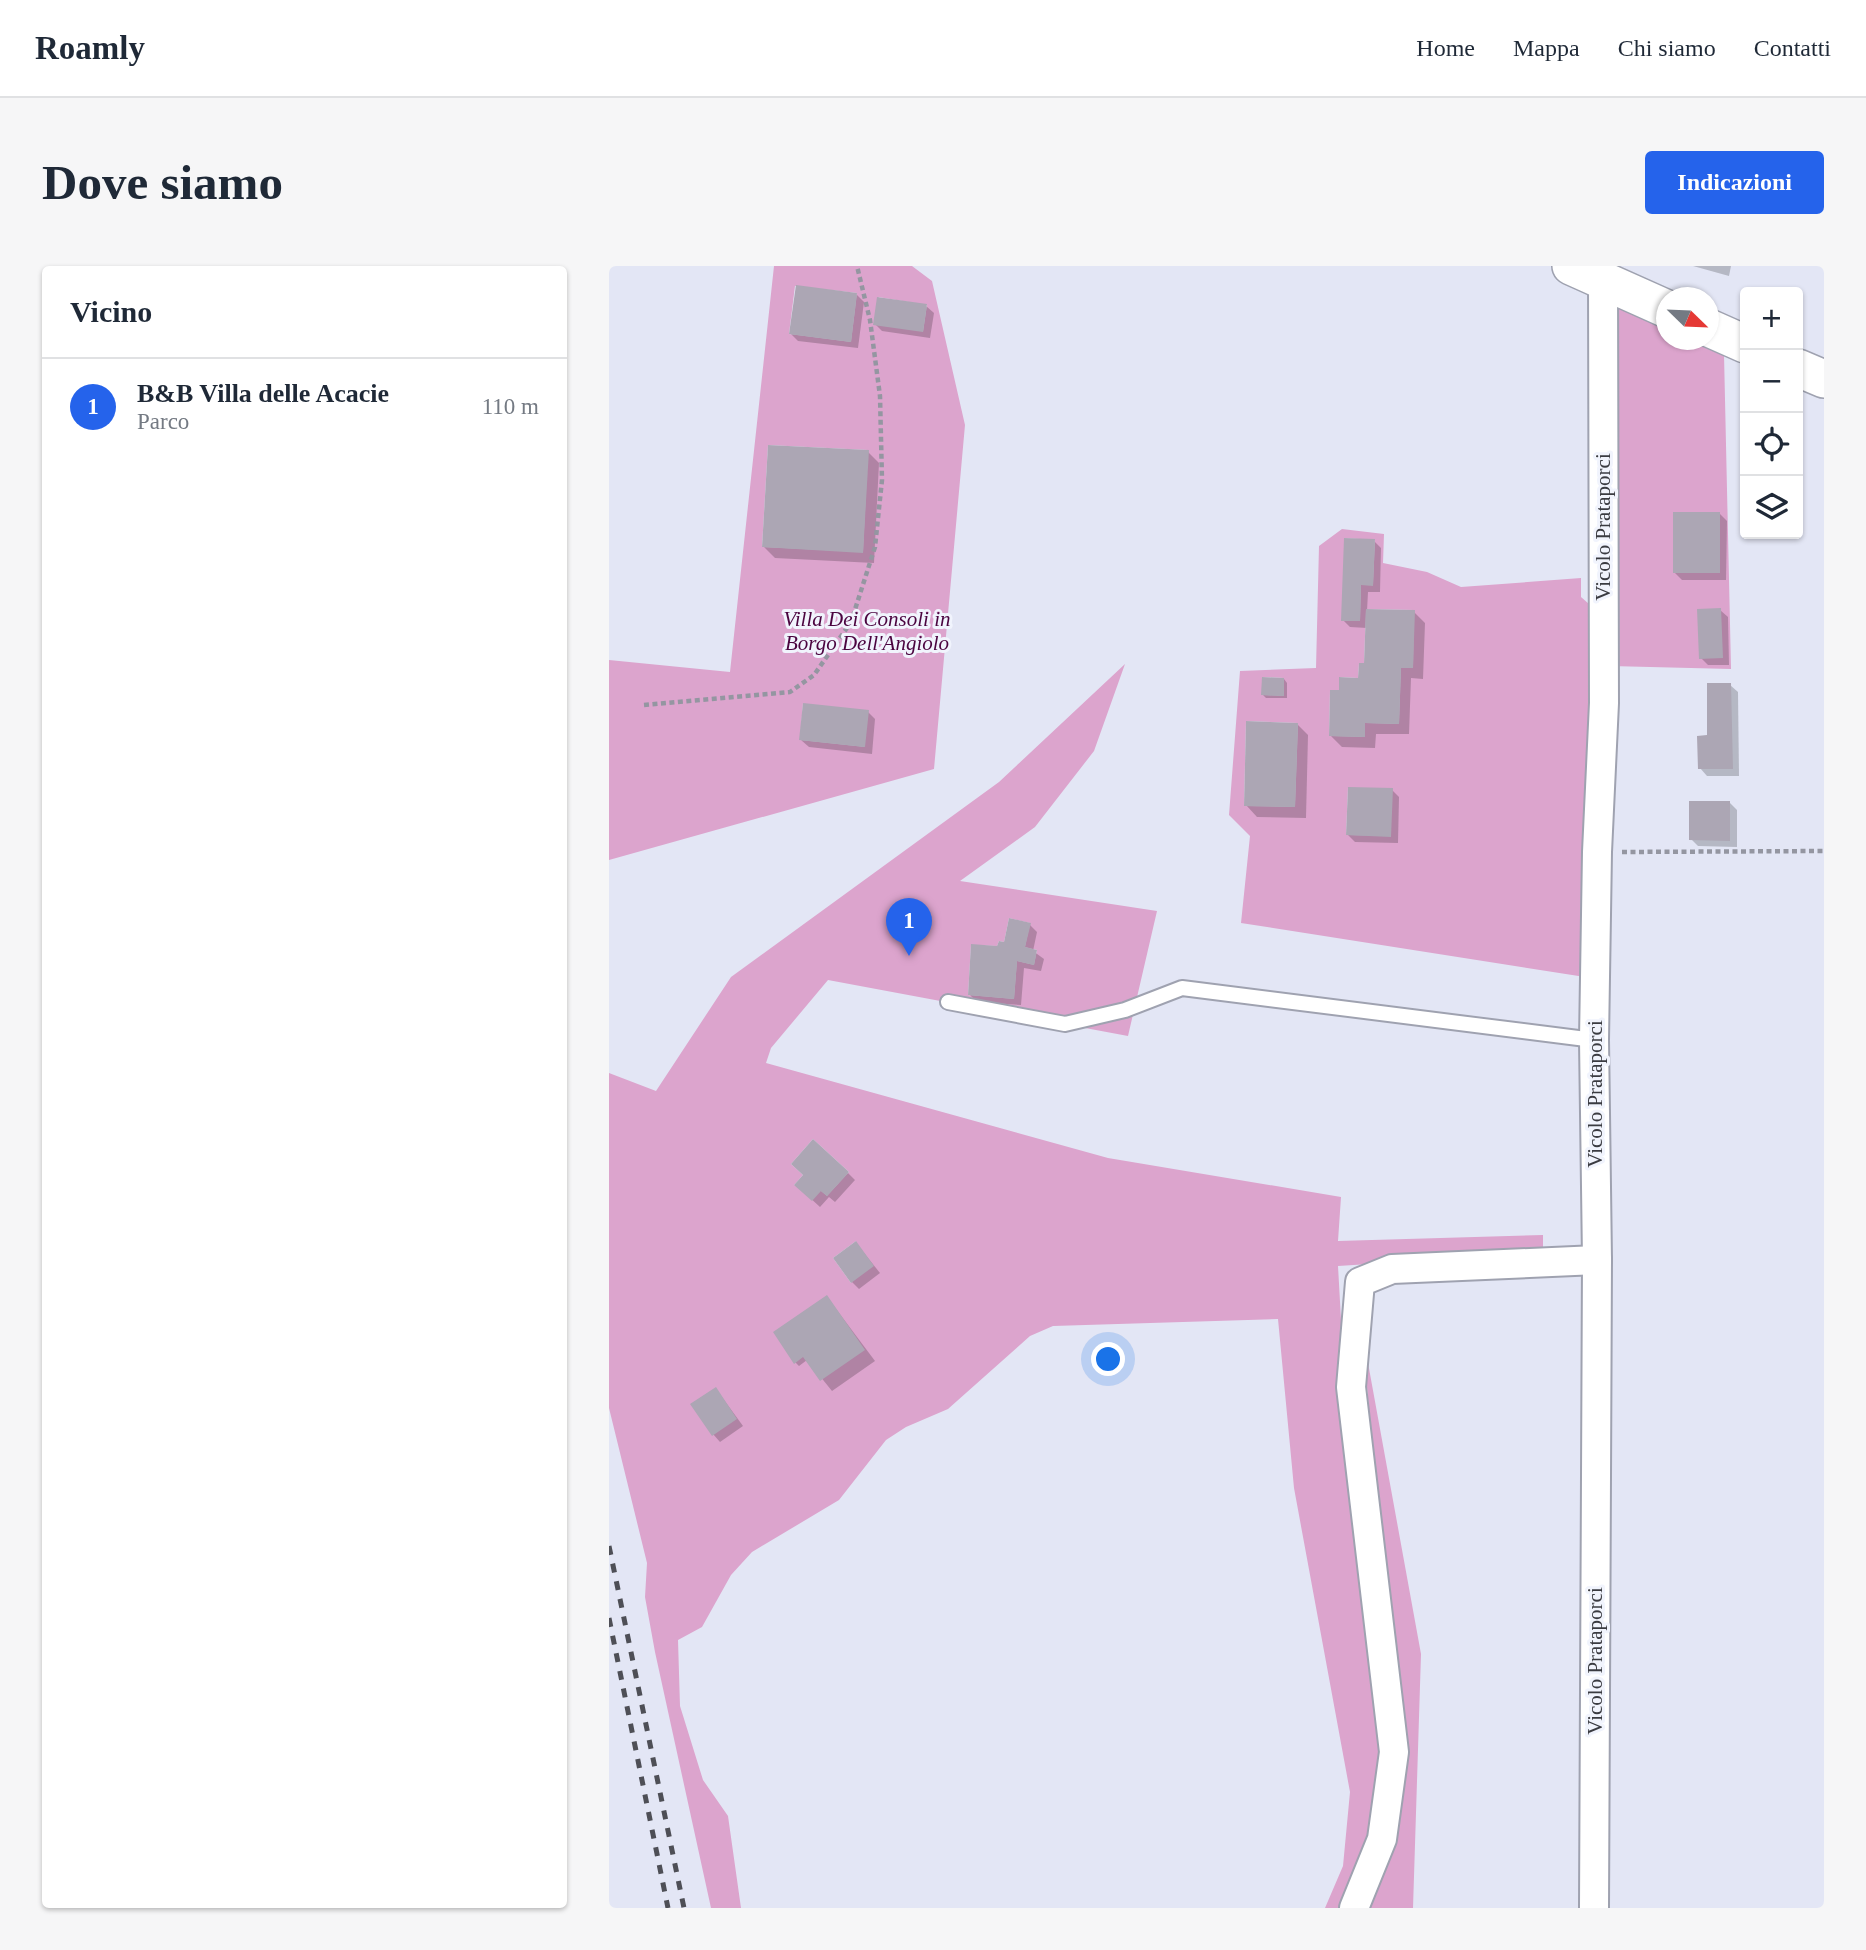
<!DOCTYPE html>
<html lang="it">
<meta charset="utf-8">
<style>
:root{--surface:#fff;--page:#f6f6f7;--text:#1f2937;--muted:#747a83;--line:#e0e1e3;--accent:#2563eb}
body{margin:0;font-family:Georgia,serif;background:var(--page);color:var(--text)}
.controls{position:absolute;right:21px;top:21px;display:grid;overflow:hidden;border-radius:7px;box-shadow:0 2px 5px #0004}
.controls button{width:63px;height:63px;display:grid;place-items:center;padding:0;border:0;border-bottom:2px solid var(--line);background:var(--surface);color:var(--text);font:35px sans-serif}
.compass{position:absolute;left:1047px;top:21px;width:63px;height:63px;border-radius:50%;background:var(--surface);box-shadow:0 2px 5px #0004;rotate:113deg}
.you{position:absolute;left:500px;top:1094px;width:24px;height:24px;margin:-18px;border:5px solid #fff;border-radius:50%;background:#1a73e8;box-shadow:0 0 0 10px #1a73e833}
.badge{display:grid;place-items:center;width:46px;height:46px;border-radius:50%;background:var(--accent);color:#fff;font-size:23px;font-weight:700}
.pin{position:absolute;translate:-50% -58px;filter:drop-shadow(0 2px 4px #0008)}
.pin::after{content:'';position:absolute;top:37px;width:24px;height:21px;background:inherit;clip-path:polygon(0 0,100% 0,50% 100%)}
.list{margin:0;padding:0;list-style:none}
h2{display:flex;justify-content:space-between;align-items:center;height:91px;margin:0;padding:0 28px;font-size:30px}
h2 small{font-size:23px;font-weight:400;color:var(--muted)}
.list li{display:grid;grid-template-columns:46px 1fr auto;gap:21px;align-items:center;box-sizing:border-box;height:98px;padding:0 28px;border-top:2px solid var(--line)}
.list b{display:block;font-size:26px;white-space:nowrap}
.list p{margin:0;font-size:23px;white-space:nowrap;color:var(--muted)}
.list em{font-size:23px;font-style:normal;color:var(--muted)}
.icon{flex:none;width:38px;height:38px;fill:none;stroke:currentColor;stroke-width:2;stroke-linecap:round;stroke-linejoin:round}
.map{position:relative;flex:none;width:1215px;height:1642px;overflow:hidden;border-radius:7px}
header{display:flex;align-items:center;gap:42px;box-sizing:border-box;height:98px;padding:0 35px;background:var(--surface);border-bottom:2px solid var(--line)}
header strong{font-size:33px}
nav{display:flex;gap:38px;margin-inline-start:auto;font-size:24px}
.intro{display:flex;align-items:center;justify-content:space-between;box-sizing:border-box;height:168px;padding:0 42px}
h1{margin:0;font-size:49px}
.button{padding:18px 32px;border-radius:7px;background:var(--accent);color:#fff;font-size:24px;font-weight:700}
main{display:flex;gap:42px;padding:0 42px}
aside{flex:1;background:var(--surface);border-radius:7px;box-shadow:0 2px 5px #0004}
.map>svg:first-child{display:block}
</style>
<header>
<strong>Roamly</strong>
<nav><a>Home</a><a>Mappa</a><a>Chi siamo</a><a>Contatti</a></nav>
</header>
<div class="intro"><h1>Dove siamo</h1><a class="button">Indicazioni</a></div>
<main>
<aside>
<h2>Vicino<small></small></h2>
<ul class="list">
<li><span class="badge">1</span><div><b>B&amp;B Villa delle Acacie</b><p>Parco</p></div><em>110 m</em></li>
</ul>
</aside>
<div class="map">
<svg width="1215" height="1642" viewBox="0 0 1215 1642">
<rect width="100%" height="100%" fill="#e3e6f5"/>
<!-- green -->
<g fill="#dca4cd" fill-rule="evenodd">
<path d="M165,0H303L323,15L356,159L325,503L0,594V394L121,406ZM186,20L248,27L242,76L180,68ZM269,31L318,39L314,66ZM159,179L259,184L254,286L153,281ZM194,437L256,481L191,474Z"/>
<path d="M1004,39L1057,63L1058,74H1082L1115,88L1122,403L1001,400ZM1064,246H1111V307H1064Z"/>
<path d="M733,263L775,268L774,297L818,306L852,321L972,312V331L988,345L976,711L632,657L641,570L620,549L631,405L707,402L710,280ZM735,272L766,274L764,319H752L751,355ZM757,343L805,344L804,402H792L790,458L756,457V471L720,470L721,424H730V411L749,412L750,397H755ZM653,411L675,412V430L653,429ZM637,455L689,457L686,541L635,540ZM739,521L782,570L737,569Z"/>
<path d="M516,398L485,485L426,561L351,615L548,645L519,770L219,714L162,782L157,797L499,892L732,931L729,975L934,969V987L729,1000L741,1214L762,1350L773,1511L755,1591L734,1642H716L734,1600L741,1526L685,1222L669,1053L444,1060L421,1070L339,1143L297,1161L277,1174L230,1234L143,1286L122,1309L93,1361L69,1374L71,1440L94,1514L119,1550L132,1642H102L46,1386L36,1331L38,1297L0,1142V807L47,825L122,711L390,516ZM400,652L421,657L416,681L428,684L425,699L408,695L405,733L359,729L362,679L388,680L390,675L395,676ZM204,873L240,906L218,930L212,925L185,919L194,909L182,898ZM247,975L242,1017L224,992Z"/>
<polygon points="753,1064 812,1388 804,1642 758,1642 776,1604 790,1486"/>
</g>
<!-- shadow -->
<g fill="#0003">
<polygon points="1084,0 1122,0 1120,10"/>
<polygon points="247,28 255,36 249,82 189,75 182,68"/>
<polygon points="317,40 325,47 321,72 273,65 266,58"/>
<polygon points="259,186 270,197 265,297 166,292 155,281"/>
<polygon points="1110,247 1118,255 1117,314 1073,314 1066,307"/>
<polygon points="765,275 772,282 771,326 759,326 758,345 805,346 816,357 814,413 802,412 800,468 767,468 766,482 733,481 722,470 732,426 751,414 757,398 758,362 741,361 734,354"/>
<polygon points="1111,344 1119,351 1120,399 1099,399 1092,392"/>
<polygon points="675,413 678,417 678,432 657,432 654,429"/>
<polygon points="1121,419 1129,426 1130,510 1098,510 1091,502"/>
<polygon points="259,446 266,453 263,488 200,481 192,474"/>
<polygon points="688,458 699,469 697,552 648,551 637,539"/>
<polygon points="783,524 790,531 789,577 746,576 739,569"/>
<polygon points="1121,537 1128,544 1128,581 1089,580 1082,573"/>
<polygon points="421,659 428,666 424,685 435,693 432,705 415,702 412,739 368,736 361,729 390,682"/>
<polygon points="239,907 246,914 226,936 220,931 211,941 187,919"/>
<polygon points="247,977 271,1007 250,1023 243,1016"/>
<polygon points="218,1031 266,1095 223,1125 198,1094 190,1100 187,1097 166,1067"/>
<polygon points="107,1123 134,1160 111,1176 104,1168"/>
</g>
<!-- building -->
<g fill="#aca6b4">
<polygon points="187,19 248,27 242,76 180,68"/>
<polygon points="268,31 318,38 314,66 264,59"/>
<polygon points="159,179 260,184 254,287 153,281"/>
<rect x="1064" y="246" width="47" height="61"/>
<polygon points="735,272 766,273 764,320 752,319 751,355 732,355"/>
<polygon points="1112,342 1114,392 1090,393 1088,343"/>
<polygon points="757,343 806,344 804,402 792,402 790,458 756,457 756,471 720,470 721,424 730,424 730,411 749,412 750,397 755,397"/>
<polygon points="653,411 675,412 675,430 652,429"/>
<polygon points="1098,417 1122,417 1124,503 1089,503 1088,470 1098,469"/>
<polygon points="194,437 260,444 256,481 190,474"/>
<polygon points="637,455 689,457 686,541 635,540"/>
<polygon points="739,521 784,522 782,571 737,569"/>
<polygon points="1080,535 1121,535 1121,575 1080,574"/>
<polygon points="400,652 422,657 416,681 428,684 425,699 408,695 405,733 359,729 362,678 388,680 390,675 395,676"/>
<polygon points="204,873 240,906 218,930 212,925 203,935 185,919 194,909 182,898"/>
<polygon points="247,975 265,1000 242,1017 224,992"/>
<polygon points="218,1029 256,1084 211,1115 194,1091 185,1098 164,1066"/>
<polygon points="107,1121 128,1153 103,1170 81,1138"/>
</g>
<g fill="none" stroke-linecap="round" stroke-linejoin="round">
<!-- service casing -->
<g stroke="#9fa2b0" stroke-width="18">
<polyline id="service" points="339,736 456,758 516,744 573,722 985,774"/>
</g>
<!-- minor casing -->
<g stroke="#9fa2b0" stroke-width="32">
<g id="minor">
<polyline points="745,1642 773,1573 785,1486 742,1121 751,1016 783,1003 988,994"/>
<polyline points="985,1642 988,994 985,774 988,586 995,437 994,14"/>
</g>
</g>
<!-- tertiary casing -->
<g stroke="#9fa2b0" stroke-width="40">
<g id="tertiary">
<polyline points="962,0 1058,43"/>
<polyline points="1100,62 1136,78"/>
<polyline points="1189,102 1215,113"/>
</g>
</g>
<!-- path -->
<g stroke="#9496a1" stroke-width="4.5" stroke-dasharray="5 3.5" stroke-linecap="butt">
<polyline points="35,439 181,426 205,409 242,356 266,281 273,214 271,130 261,54 248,0"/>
<polyline points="1013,586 1215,585"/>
</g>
<!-- service -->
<use href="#service" stroke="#fff" stroke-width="14"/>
<!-- minor -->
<use href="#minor" stroke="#fff" stroke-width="28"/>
<!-- tertiary -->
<use href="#tertiary" stroke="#fff" stroke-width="37"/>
<!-- rail -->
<g stroke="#4e4f56" stroke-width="5" stroke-dasharray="9 9" stroke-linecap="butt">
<polyline points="0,1280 75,1642"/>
<polyline points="0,1352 59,1642"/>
</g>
</g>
<g text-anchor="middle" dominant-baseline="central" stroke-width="6" stroke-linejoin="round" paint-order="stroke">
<!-- street labels -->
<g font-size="21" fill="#3a3b41" stroke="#f1f4fd">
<text transform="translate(994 261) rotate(-90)">Vicolo Prataporci</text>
<text transform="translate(986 828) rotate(-90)">Vicolo Prataporci</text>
<text transform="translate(986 1395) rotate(-90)">Vicolo Prataporci</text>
</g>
<!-- park labels -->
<g font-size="21" font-style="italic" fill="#4b0440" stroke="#f1f4fd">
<text x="258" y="353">Villa Dei Consoli in<tspan x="258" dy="24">Borgo Dell'Angiolo</tspan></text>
</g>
</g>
</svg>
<div class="controls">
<button>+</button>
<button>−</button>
<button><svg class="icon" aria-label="locate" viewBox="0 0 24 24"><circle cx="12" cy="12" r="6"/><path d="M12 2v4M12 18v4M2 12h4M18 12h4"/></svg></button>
<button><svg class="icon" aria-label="layers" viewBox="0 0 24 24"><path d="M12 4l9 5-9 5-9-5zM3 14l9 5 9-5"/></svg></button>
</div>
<svg class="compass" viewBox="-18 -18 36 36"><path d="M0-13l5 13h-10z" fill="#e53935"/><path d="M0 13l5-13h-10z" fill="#747a83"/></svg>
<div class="you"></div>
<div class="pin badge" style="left:300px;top:690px">1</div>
</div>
</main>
